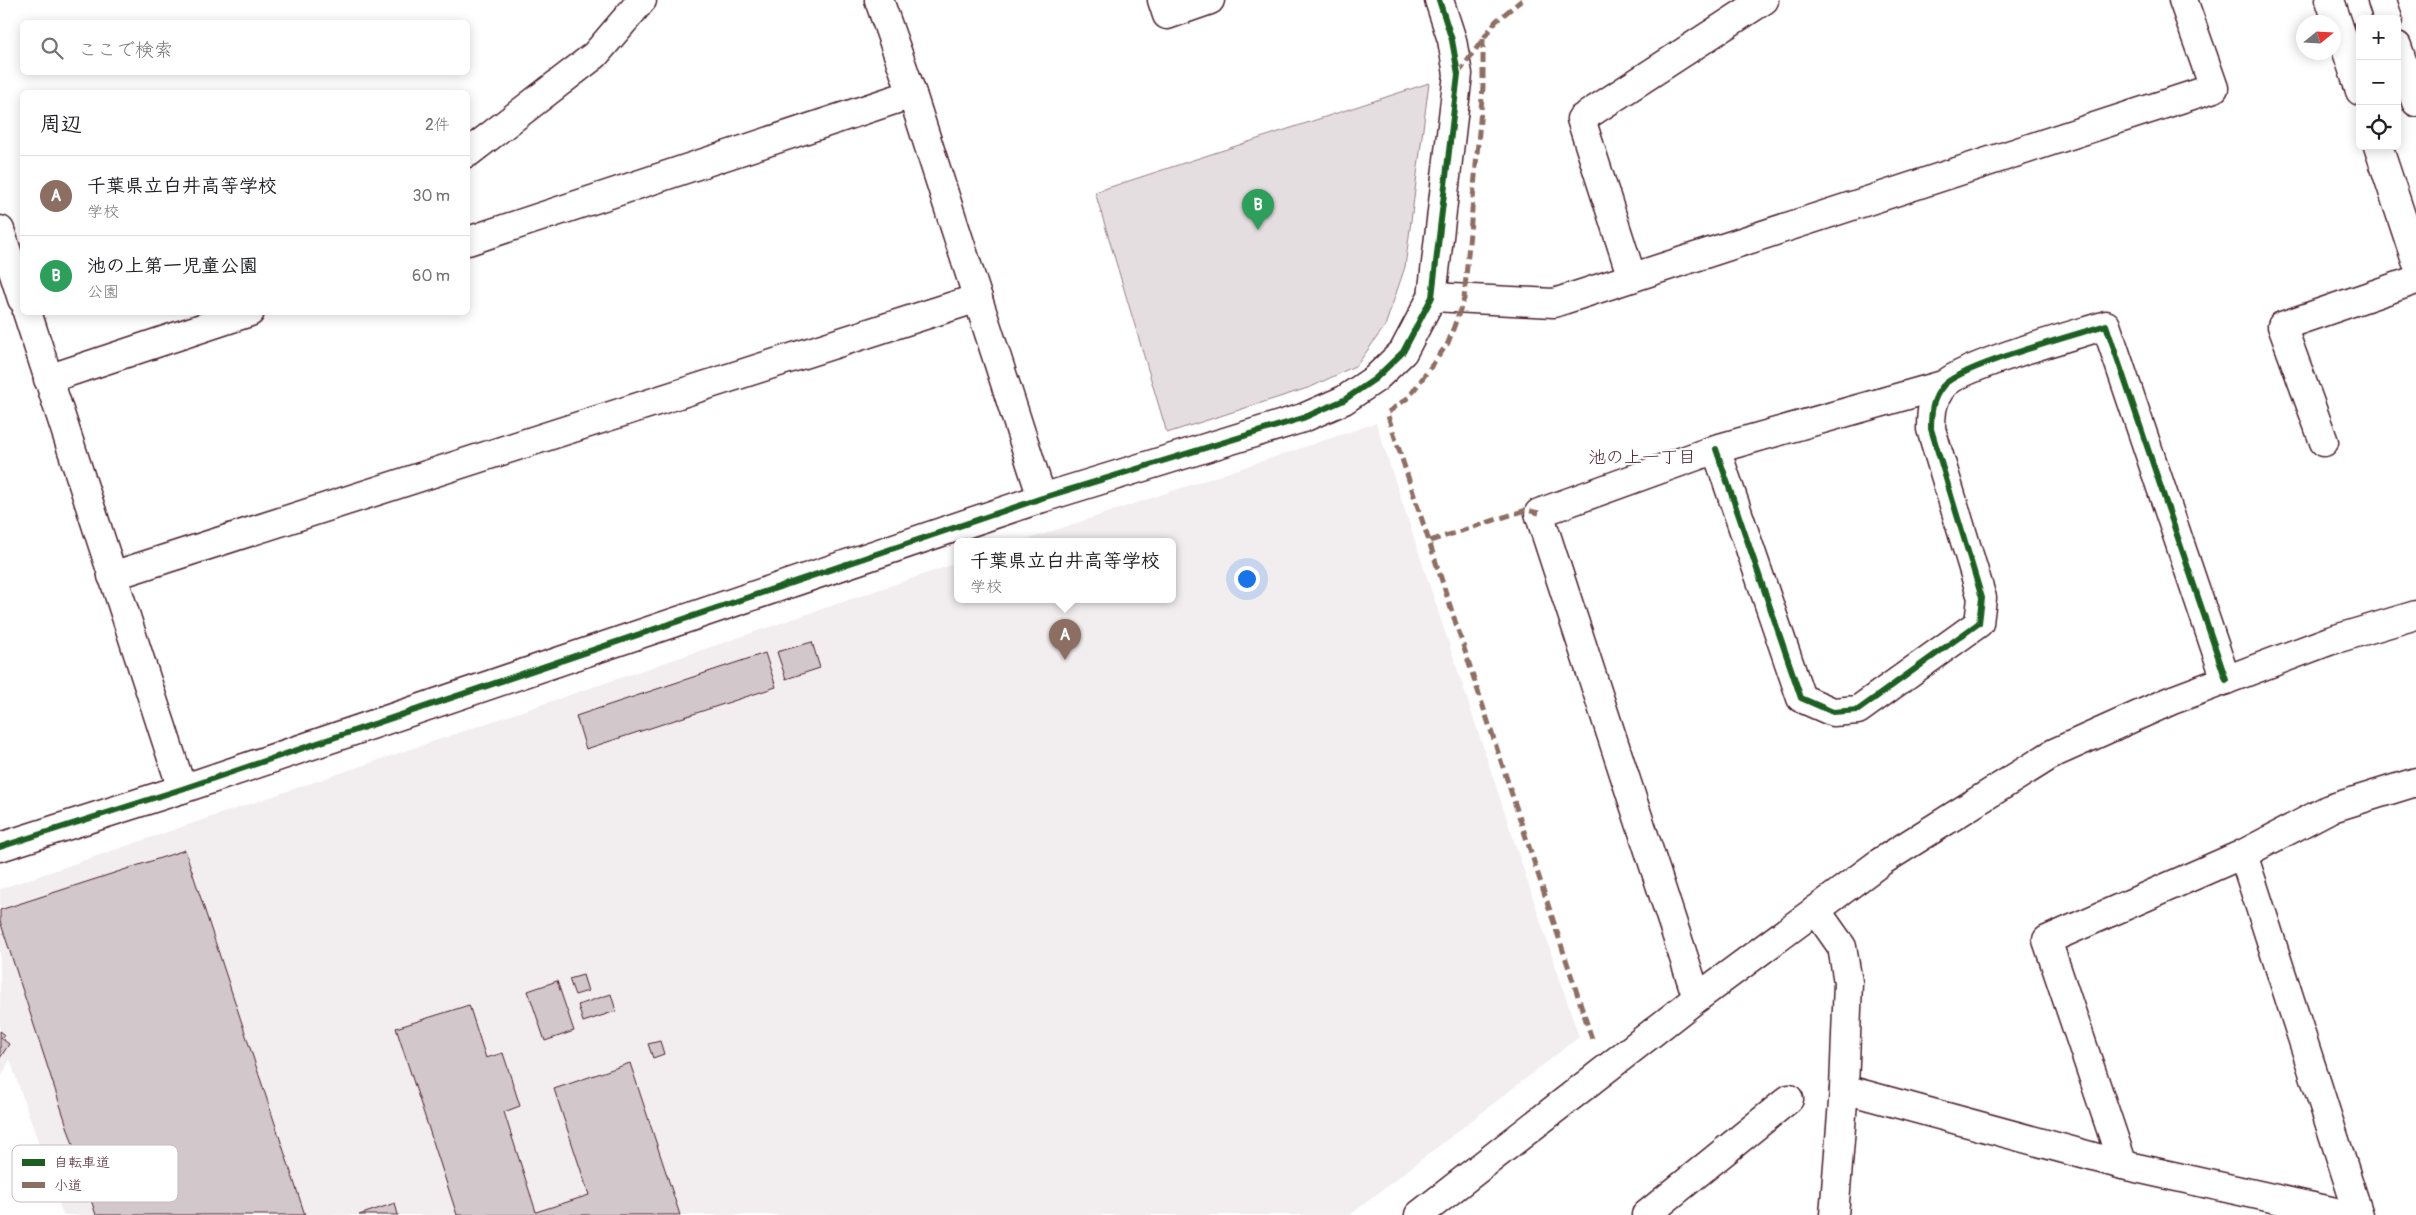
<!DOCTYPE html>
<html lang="ja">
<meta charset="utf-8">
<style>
:root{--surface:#fff;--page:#f2f2f2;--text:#202124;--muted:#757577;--line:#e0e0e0;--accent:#c8321e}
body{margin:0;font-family:Pangolin,"Klee One",sans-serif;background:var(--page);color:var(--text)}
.controls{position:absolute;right:15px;top:15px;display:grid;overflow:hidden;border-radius:8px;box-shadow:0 2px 12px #0003}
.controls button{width:45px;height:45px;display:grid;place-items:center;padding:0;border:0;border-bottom:1px solid var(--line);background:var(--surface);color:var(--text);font:25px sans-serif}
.compass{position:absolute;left:2296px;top:15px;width:45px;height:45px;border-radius:50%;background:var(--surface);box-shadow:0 2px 12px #0003;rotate:72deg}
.you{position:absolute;left:1246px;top:578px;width:18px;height:18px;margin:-12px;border:4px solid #fff;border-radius:50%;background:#1a73e8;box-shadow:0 0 0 8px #1a73e833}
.badge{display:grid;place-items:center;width:32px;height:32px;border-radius:50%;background:var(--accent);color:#fff;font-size:16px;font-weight:700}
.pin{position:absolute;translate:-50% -41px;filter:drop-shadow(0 1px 2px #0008)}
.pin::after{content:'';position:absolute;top:26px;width:18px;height:15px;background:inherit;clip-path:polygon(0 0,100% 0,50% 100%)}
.popup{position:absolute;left:954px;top:538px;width:222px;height:65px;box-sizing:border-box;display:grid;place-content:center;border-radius:8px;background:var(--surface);filter:drop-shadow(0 1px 4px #0005);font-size:16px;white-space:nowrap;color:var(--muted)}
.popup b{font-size:19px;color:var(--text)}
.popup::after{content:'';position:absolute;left:50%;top:100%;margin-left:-10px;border:10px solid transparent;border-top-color:var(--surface)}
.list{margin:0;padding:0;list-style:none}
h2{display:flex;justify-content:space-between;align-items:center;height:65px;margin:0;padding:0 20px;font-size:21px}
h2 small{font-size:16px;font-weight:400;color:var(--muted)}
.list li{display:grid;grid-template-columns:32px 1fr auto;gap:15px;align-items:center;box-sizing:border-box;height:80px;padding:0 20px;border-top:1px solid var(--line)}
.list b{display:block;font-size:19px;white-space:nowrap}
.list p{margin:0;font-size:16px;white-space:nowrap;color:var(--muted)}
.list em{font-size:16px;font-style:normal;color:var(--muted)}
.icon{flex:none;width:28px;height:28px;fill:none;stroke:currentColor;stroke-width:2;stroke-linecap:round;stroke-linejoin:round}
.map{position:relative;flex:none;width:2416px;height:1215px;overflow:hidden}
.search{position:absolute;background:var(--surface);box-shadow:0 2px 12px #0003;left:20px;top:20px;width:450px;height:55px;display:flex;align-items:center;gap:12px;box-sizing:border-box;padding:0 18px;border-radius:8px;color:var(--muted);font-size:19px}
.panel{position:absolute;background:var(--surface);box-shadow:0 2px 12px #0003;left:20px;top:90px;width:450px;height:225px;border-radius:8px}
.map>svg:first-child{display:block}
</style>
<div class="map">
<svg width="2416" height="1215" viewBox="0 0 2416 1215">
<rect width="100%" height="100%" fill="#fff"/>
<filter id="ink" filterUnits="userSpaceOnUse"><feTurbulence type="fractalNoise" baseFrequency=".02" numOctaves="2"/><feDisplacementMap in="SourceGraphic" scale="10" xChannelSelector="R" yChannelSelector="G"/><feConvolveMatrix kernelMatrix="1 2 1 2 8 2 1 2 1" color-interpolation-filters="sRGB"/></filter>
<g filter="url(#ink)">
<!-- built -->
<polygon fill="#f2eeef" points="1376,423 1579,1037 1350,1215 63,1215 10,1060 0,1079 0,889 957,563 958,599 1172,599 1172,541 1023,541"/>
<!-- green -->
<polygon fill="#e5dee0" stroke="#987e86" points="1429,83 1405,267 1385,326 1357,365 1311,387 1167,433 1095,192"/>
<!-- building -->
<g fill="#d2c7cb" stroke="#4a1f2b">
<polygon points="812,642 820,668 786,679 777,652"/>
<polygon points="765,653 776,687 586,749 576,716"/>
<polygon points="185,850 305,1215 96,1215 0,921 0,910"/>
<polygon points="583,975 588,991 575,995 569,979"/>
<polygon points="557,981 574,1031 545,1041 528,991"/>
<polygon points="611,994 616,1011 583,1022 578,1005"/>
<polygon points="469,1005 486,1058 503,1053 520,1106 504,1112 536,1212 589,1195 554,1089 630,1063 680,1215 457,1215 396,1028"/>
<polygon points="0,1031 4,1034 1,1038 9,1044 0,1058"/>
<polygon points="660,1041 664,1054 653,1058 648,1044"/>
<polygon points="395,1203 398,1215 359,1215"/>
</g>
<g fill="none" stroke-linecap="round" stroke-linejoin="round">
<!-- minor casing -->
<g stroke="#4a1f2b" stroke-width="31">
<g id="minor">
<polyline points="879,0 912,94 1042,498"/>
<polyline points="1162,0 1167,15 1210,0"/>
<polyline points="468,153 595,55 642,0"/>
<polyline points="0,230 22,299"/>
<polyline points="468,241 912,94"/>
<polyline points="1632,278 1581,119 1764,0"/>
<polyline points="1432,297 1554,303 2214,88 2183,0"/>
<polyline points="27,312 182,789"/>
<polyline points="48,379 250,312"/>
<polyline points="2324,442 2282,326 2416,280"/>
<path d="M1716,449L1801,698L1833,712L1858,710L1979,623L1982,598L1931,429C1931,412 1932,399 1943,386C1959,366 2075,335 2106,325L2226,680"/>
<polyline points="112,576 978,298"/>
<polyline points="0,847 182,789 1042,498 1303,418 1344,400 1375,379 1403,352 1432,297 1458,74 1452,40 1439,0"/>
<polyline points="2243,854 2359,1215"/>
<polyline points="1816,910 1842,947 1848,982 1844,1089 1834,1215"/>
<polyline points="1697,998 1539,513 1716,449 1943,385"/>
<polyline points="1844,1089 2123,1165 2349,1215"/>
<polyline points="2123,1165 2047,940 2243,854 2329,809 2416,782"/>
<polyline points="1646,1215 1789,1099"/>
</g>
</g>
<!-- tertiary casing -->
<g stroke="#4a1f2b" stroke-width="31">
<g id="tertiary">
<polyline points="2330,0 2360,91"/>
<polyline points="2382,0 2388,19"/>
<polyline points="2397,46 2416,102"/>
<polyline points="2378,146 2416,261"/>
<polyline points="1419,1215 1697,998 1882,861 2054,753 2170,701 2329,641 2416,615"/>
</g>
</g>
<!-- minor -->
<use href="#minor" stroke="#fff" stroke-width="28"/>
<!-- tertiary -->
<use href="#tertiary" stroke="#fff" stroke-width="28"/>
<!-- quiet -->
<g stroke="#8d6e63" stroke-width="5" stroke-dasharray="10 5" stroke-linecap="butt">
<polyline points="1483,39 1483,87 1464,299 1448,343 1409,397 1387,413 1593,1042"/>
<polyline points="1458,74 1496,21 1522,0"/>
<polyline points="1430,541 1526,510 1539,513"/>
</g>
<!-- cycleway casing -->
<g stroke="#fff" stroke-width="9">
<g id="cycleway">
<path d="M1716,449L1801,698L1833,712L1858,710L1979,623L1982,598L1931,429C1931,412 1932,399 1943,386C1959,366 2075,335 2106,325L2226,680"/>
<polyline points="0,847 182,789 1042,498 1303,418 1344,400 1375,379 1403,352 1432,297 1458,74 1452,40 1439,0"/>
</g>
</g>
<!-- cycleway -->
<use href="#cycleway" stroke="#1b5e20" stroke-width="6"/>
</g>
</g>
<g text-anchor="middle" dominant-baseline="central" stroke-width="4" stroke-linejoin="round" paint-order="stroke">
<!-- neighbourhood labels -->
<g font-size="18" fill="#4a1f2b" stroke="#fff">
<text x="1642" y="457">池の上一丁目</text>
</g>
</g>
<!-- legend -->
<rect x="12" y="1145" width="166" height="57" rx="8" fill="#fff" stroke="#c9bcbf" stroke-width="1"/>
<rect x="22" y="1159" width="23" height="7" fill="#1b5e20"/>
<rect x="22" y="1182" width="23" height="6" fill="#8d6e63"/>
<g font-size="14" fill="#4a1f2b">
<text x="54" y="1167">自転車道</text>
<text x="54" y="1190">小道</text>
</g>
</svg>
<div class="controls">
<button>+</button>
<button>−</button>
<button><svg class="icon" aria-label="locate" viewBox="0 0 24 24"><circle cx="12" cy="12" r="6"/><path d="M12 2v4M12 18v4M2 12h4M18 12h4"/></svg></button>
</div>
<svg class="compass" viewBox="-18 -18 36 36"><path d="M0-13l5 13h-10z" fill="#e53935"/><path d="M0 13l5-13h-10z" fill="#757577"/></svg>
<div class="you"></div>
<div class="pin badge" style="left:1065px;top:660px;background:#8d6e63">A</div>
<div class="popup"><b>千葉県立白井高等学校</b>学校</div>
<div class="pin badge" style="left:1258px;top:230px;background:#2e9e5b">B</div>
<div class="search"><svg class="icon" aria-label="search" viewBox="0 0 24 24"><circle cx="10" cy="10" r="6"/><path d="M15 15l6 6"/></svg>ここで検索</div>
<section class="panel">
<h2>周辺<small>2件</small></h2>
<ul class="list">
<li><span class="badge" style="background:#8d6e63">A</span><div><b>千葉県立白井高等学校</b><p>学校</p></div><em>30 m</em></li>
<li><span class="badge" style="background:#2e9e5b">B</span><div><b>池の上第一児童公園</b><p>公園</p></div><em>60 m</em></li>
</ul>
</section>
</div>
